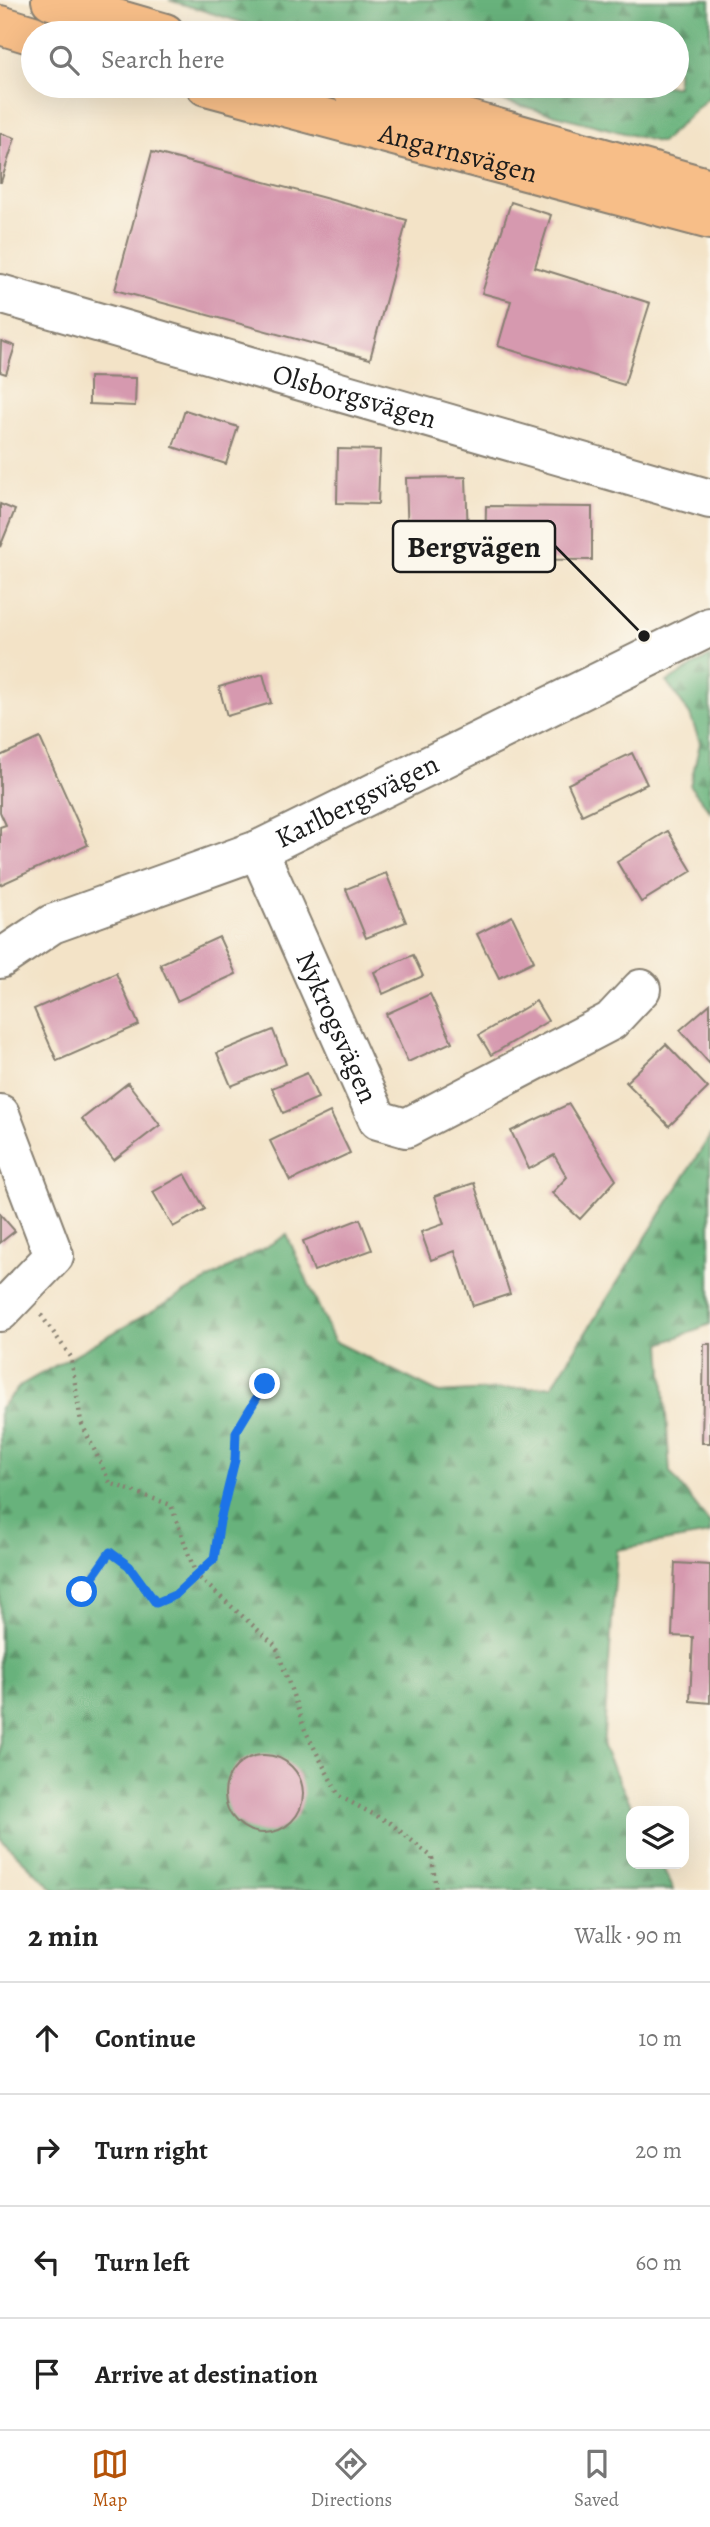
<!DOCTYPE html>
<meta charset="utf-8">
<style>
:root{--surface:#fff;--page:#f6f6f6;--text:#222;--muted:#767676;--line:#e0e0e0;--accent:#b45309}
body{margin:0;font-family:Alegreya,serif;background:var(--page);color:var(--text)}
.controls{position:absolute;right:21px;bottom:21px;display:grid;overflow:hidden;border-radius:14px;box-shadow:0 7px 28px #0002}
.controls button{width:63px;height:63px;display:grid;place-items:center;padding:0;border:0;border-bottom:2px solid var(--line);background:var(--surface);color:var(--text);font:35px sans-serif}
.stop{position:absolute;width:21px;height:21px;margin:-16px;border:5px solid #1a73e8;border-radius:50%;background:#fff}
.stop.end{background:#1a73e8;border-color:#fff;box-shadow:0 2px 7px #0008}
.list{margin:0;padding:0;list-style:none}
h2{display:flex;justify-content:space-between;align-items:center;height:91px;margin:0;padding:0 28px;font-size:30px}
h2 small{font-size:23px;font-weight:400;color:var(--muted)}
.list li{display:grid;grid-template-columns:46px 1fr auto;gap:21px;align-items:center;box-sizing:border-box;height:112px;padding:0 28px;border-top:2px solid var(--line)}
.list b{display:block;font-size:26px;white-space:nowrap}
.list em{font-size:23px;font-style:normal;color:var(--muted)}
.icon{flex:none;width:38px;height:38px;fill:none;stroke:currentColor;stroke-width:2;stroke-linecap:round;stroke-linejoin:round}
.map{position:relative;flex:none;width:710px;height:1890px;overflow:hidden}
.search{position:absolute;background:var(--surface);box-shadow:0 7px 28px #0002;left:21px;right:21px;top:21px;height:77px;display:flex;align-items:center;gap:18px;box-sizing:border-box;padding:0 24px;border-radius:38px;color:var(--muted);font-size:26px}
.sheet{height:539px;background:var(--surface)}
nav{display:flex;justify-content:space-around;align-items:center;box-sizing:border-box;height:98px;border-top:2px solid var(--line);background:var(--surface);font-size:19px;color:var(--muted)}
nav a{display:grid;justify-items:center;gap:4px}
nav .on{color:var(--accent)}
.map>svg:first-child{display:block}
</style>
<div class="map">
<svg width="710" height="1890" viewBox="0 0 710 1890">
<defs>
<pattern id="forest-firs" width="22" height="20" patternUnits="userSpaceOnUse" patternTransform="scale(1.75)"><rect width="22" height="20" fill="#68b27b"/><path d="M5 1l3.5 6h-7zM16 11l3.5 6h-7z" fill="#559064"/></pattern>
</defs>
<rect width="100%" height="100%" fill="#fbf7ec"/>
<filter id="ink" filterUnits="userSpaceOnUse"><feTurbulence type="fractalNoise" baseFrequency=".0143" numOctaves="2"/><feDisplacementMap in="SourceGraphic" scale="14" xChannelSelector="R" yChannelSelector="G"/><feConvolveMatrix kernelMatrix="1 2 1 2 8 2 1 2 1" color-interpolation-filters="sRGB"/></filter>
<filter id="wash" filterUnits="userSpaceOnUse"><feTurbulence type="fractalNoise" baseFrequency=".00686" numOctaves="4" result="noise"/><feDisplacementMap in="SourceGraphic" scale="28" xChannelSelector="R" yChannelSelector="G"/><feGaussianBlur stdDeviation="1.57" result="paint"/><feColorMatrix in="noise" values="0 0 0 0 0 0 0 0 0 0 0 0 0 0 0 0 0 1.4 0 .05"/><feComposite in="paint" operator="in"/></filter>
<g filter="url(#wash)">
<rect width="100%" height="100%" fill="#f3e3c7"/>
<!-- forest -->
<g fill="url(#forest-firs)" stroke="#42674c" stroke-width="2">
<polygon points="169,0 710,0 710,96 661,143 447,86 677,86 677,33 276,33"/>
<polygon points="710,656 710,811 690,786 700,743 690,715 667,682"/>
<polygon points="710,1136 710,1324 661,1344 670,1472 710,1524 710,1534 617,1550 603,1748 634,1811 631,1811 631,1864 661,1864 674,1890 54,1890 0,1838 0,1408 21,1385 287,1235 334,1341 439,1393 552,1386"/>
</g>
<g id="blocks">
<!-- building -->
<g fill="#d699af">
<polygon points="0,133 15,138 1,182 0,182"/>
<polygon points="152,152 407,220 370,359 115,290"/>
<polygon points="511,202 551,215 535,267 650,303 624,385 498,346 511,301 482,293"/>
<polygon points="1,341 15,346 6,374 0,372"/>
<polygon points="89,377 136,378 135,406 89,404"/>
<polygon points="185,410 238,427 226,464 173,447"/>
<polygon points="338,449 380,450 378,504 337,503"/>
<polygon points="466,477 468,538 408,539 406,478"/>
<polygon points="0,504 15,510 0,547"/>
<polygon points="486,506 592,507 592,560 485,559"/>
<polygon points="263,674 271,703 227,716 219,687"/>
<polygon points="40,738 88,845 0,885 0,827 6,825 0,812 0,756"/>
<polygon points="632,753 647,784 582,815 568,784"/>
<polygon points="668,831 692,871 641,902 617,862"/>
<polygon points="386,873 406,922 366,938 346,889"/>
<polygon points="512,916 534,961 499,978 477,934"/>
<polygon points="219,937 236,974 177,1001 160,964"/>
<polygon points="413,955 423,976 383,994 374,972"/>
<polygon points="116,973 139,1025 57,1061 34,1009"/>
<polygon points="430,994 452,1042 408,1062 386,1014"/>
<polygon points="536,1001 548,1021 491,1055 479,1035"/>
<polygon points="710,1004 710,1064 680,1030"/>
<polygon points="273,1030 286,1064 231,1086 217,1053"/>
<polygon points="666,1044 708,1088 669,1126 626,1082"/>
<polygon points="307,1073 318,1098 283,1113 272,1088"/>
<polygon points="128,1083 160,1125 114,1160 82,1119"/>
<polygon points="569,1104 616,1180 580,1219 552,1193 567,1177 554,1155 529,1169 511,1131"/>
<polygon points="330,1112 350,1153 290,1181 270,1141"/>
<polygon points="185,1174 205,1209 173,1227 153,1192"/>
<polygon points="474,1183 510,1294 473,1306 455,1251 431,1260 421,1232 444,1224 435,1196"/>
<polygon points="0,1214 15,1231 0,1243"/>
<polygon points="360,1219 372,1250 314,1271 303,1241"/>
<polygon points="704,1344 710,1344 710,1443 702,1443"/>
<polygon points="675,1563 710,1565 710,1703 690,1701 693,1637 672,1636"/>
<circle cx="264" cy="1794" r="39"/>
</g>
</g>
</g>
<g filter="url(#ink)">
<use href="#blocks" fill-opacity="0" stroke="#888072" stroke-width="2"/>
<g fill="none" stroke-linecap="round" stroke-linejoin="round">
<!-- minor casing -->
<g stroke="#888072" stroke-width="42">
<g id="minor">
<path id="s1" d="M0,294L710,499"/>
<path id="s2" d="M258,850L378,1120L406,1128L611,1021L641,989"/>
<path id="s3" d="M0,959L52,924L258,850L710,627"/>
<polyline points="0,1114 54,1256 0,1312"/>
</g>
</g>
<!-- major casing -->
<g stroke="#888072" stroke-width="42">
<g id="major">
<polyline points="51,0 165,33"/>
<polyline points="0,25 33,35"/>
<path id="s4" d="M206,86L710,220"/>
<polyline points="349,86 710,188"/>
</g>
</g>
<!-- path -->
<g stroke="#888072" stroke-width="4.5" stroke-dasharray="2 5" stroke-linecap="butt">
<polyline points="41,1315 71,1357 81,1422 110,1483 171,1505 196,1575 276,1646 305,1730 339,1796 390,1823 432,1857 436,1890"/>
<polyline points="82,1592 110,1552 129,1566 156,1603 175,1595 214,1559 220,1521 235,1460 236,1431 265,1384"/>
</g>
<!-- minor -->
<use href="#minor" stroke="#fff" stroke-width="38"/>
<!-- major -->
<use href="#major" stroke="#f7be88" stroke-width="38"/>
</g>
</g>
<g fill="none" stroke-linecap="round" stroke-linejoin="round" filter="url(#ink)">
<!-- route -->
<polyline stroke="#1a73e8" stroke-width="9" points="82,1592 110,1552 129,1566 156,1603 175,1595 214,1559 220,1521 235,1460 236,1432 265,1384"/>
</g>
<g text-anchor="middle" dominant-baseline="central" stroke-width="7" stroke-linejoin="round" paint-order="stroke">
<!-- street labels -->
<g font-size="28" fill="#1c1c1c" stroke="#fbf7ec">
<text stroke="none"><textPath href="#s4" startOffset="261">Angarnsvägen</textPath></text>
<text stroke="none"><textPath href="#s1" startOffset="369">Olsborgsvägen</textPath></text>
<text stroke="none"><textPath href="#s3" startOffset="392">Karlbergsvägen</textPath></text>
<text stroke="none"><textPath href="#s2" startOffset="194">Nykrogsvägen</textPath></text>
</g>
</g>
<!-- callouts -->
<path fill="none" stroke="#1c1c1c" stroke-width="2.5" d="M644 636L555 546"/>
<circle fill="#1c1c1c" stroke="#fbf7ec" stroke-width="2.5" cx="644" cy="636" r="7"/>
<rect fill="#fbf7ec" stroke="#1c1c1c" stroke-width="2.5" x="393" y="521" width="162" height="51" rx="7"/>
<g font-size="30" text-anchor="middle" font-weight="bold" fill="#1c1c1c">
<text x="474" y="557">Bergvägen</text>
</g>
</svg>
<div class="controls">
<button><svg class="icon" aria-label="layers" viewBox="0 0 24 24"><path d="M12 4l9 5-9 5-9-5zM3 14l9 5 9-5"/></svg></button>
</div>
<div class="stop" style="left:82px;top:1592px"></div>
<div class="stop end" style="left:265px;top:1384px"></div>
<div class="search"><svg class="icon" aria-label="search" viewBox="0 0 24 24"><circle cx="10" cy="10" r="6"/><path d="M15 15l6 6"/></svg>Search here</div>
</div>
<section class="sheet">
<h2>2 min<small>Walk · 90 m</small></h2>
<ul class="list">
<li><svg class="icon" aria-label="ahead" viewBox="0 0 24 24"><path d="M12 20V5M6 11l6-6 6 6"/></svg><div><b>Continue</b></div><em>10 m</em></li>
<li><svg class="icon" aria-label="right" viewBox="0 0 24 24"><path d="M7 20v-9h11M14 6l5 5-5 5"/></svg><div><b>Turn right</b></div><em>20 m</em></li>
<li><svg class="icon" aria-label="left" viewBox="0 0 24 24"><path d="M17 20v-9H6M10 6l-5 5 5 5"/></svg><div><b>Turn left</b></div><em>60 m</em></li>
<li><svg class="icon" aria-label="arrive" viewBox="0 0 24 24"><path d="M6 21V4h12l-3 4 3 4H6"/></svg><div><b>Arrive at destination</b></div></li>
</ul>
</section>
<nav>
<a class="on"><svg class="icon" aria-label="map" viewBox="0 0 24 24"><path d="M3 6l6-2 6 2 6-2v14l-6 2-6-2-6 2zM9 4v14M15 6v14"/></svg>Map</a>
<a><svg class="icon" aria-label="directions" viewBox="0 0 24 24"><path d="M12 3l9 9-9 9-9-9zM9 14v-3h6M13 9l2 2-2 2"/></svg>Directions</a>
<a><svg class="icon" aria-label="saved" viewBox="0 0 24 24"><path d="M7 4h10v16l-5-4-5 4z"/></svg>Saved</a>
</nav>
